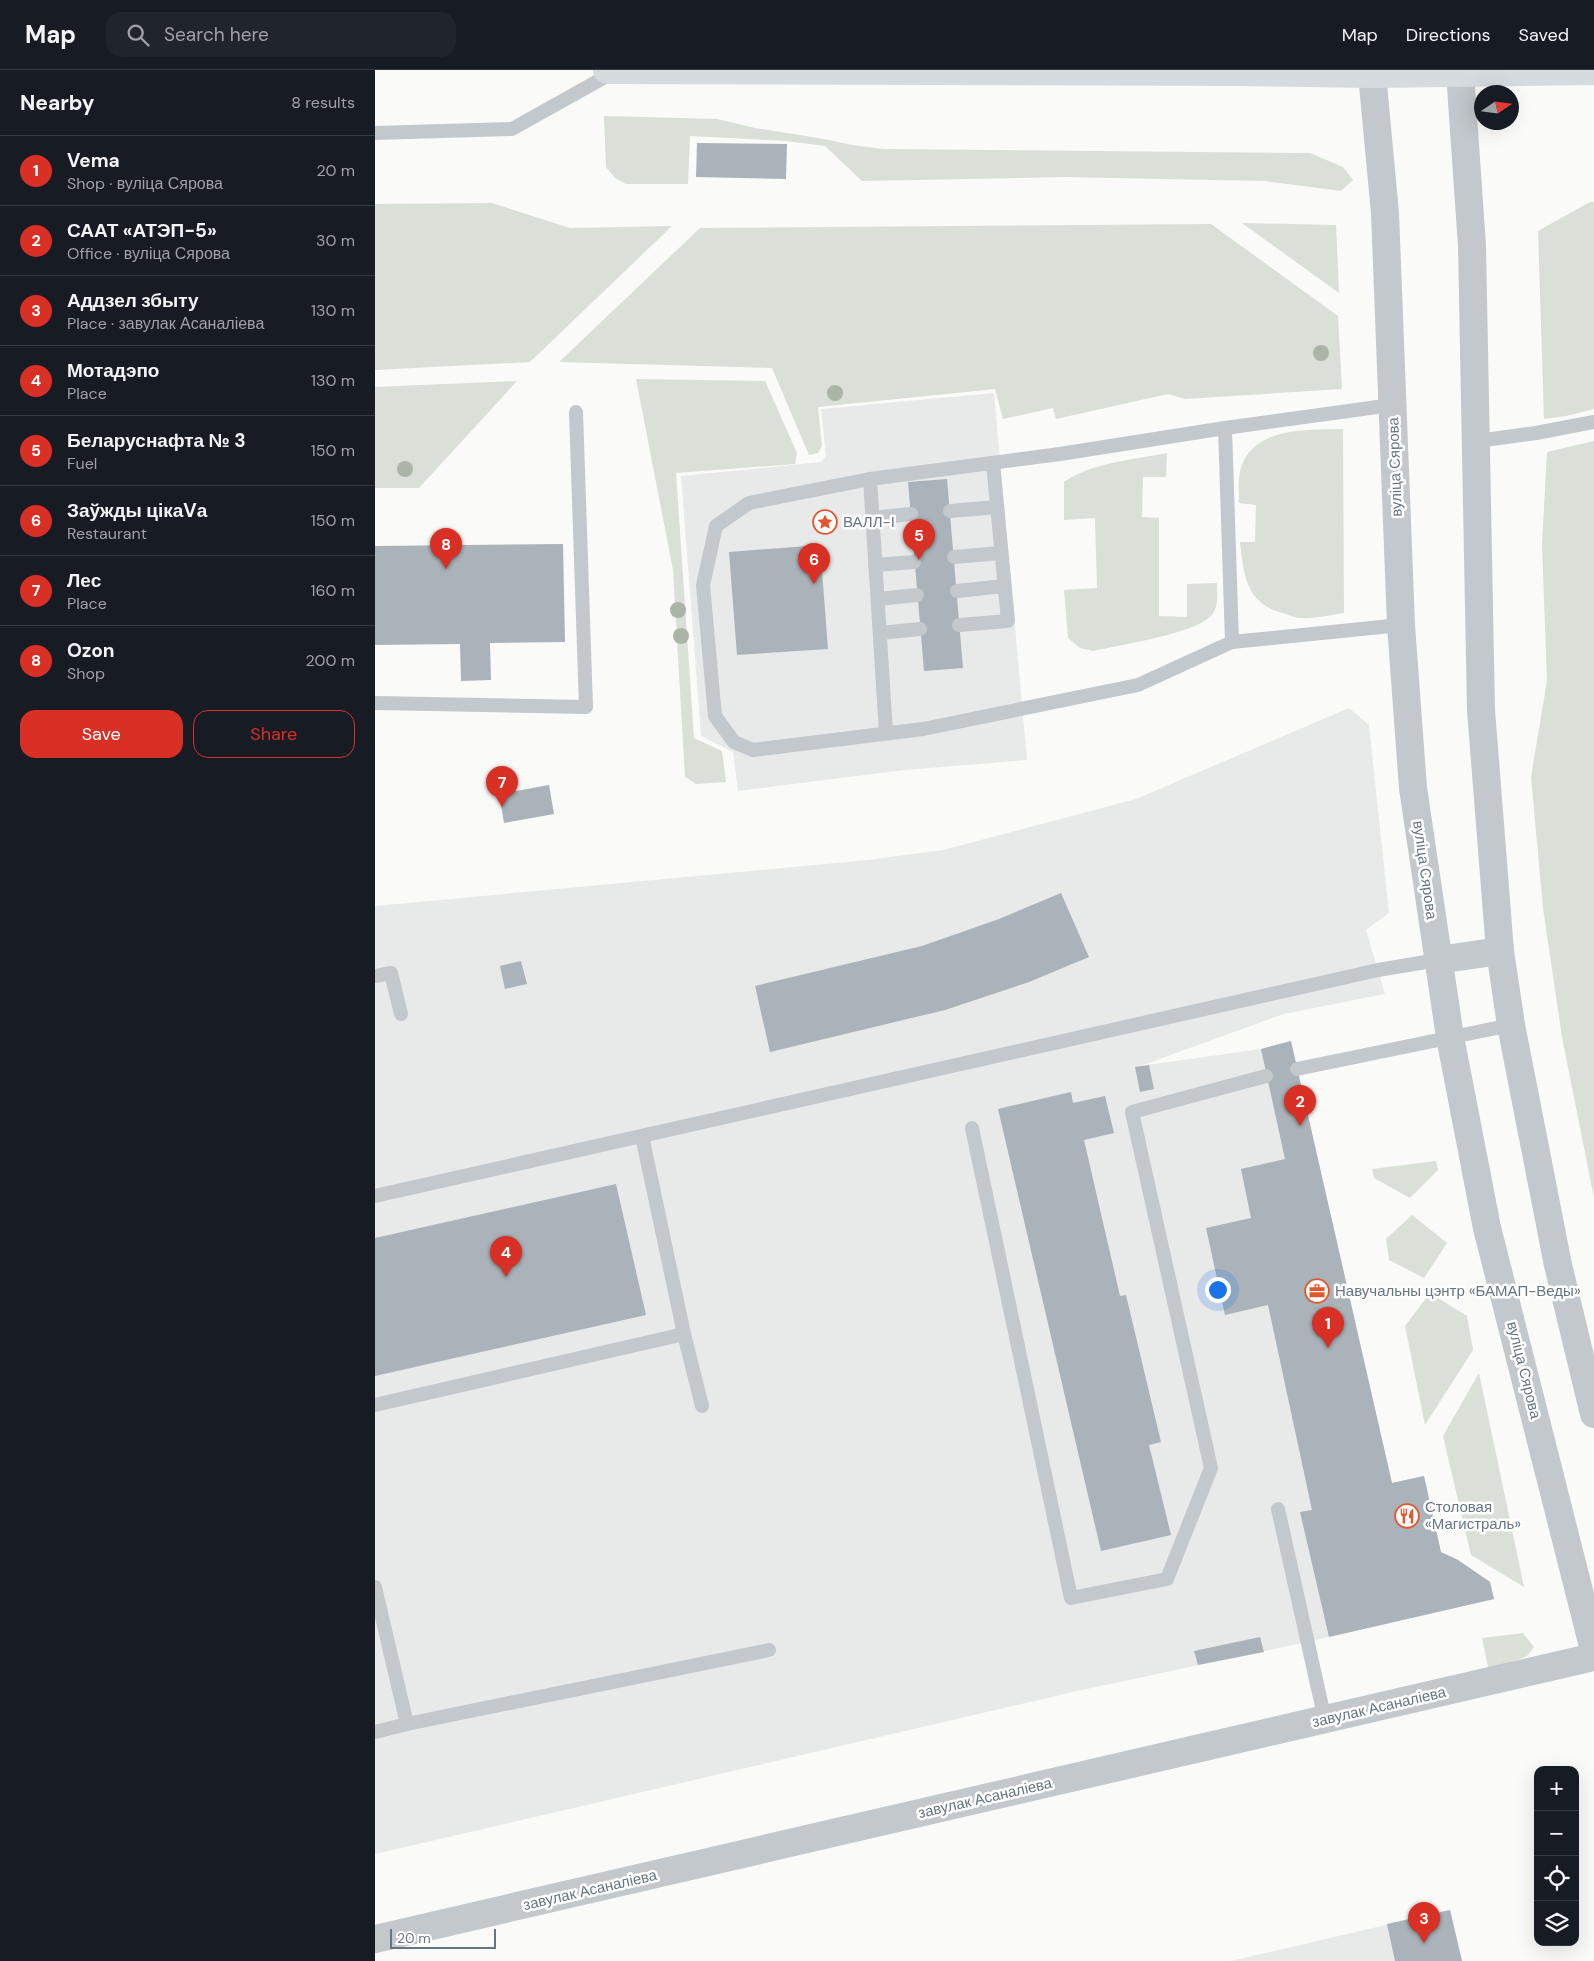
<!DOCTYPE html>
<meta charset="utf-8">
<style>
:root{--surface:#171b24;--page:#20242c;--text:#f1f3f6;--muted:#9ea1a6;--line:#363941;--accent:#d93025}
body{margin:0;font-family:"DM Sans",sans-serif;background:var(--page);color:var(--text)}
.controls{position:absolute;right:15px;bottom:15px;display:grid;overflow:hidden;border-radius:10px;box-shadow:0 5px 20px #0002}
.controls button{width:45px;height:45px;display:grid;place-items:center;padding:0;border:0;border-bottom:1px solid var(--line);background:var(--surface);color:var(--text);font:25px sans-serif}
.compass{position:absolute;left:1099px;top:15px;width:45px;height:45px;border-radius:50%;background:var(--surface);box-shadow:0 5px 20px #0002;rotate:77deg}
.scale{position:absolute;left:15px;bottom:12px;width:106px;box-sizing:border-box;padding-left:5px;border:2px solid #657683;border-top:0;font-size:14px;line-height:18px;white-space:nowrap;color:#657683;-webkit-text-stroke:4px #fff;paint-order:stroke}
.you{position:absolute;left:842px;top:1219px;width:18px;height:18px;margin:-12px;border:4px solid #fff;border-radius:50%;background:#1a73e8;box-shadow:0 0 0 8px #1a73e833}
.badge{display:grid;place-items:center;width:32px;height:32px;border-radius:50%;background:var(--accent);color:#fff;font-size:16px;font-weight:700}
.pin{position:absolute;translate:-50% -41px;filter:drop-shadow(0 1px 2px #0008)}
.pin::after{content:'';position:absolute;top:26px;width:18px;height:15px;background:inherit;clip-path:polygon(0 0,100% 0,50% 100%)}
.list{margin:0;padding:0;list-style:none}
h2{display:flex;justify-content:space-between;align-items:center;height:65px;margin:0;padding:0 20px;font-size:21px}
h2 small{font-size:16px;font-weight:400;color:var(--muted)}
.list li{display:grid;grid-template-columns:32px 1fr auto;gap:15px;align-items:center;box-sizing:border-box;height:70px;padding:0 20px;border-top:1px solid var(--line)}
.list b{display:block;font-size:19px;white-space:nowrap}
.list p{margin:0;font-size:16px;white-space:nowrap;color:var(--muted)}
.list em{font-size:16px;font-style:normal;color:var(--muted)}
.actions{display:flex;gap:10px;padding:15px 20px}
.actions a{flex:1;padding:11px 0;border:1px solid var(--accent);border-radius:15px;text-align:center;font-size:18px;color:var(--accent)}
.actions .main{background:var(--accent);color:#fff}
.icon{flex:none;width:28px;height:28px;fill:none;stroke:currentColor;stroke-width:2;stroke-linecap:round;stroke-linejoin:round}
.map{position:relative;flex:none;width:1219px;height:1891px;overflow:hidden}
header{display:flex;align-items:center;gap:30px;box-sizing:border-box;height:70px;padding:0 25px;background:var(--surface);border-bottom:1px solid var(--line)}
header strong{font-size:24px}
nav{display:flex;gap:28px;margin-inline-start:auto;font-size:18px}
.search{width:350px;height:45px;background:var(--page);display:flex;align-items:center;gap:12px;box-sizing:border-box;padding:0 18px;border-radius:15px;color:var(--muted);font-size:19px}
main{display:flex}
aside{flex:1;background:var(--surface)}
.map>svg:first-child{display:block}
</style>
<header>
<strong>Map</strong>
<div class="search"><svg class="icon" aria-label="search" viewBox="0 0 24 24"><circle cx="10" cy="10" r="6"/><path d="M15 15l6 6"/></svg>Search here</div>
<nav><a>Map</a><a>Directions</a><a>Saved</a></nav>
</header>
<main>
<aside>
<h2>Nearby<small>8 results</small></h2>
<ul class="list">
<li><span class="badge">1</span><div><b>Vema</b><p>Shop · вуліца Сярова</p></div><em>20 m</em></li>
<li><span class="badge">2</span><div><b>СААТ «АТЭП-5»</b><p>Office · вуліца Сярова</p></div><em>30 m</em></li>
<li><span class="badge">3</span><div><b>Аддзел збыту</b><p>Place · завулак Асаналіева</p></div><em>130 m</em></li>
<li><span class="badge">4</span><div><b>Мотадэпо</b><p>Place</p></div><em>130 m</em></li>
<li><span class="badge">5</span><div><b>Беларуснафта № 3</b><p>Fuel</p></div><em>150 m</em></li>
<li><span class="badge">6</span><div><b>Заўжды цікаVа</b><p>Restaurant</p></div><em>150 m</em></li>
<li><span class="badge">7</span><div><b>Лес</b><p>Place</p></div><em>160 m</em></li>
<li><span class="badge">8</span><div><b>Ozon</b><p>Shop</p></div><em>200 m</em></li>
</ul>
<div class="actions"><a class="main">Save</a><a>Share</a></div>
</aside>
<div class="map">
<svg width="1219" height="1891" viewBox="0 0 1219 1891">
<rect width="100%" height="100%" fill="#fafaf8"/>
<!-- built -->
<g fill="#e8e9e9">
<polygon points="619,323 652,690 530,700 363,721 358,682 326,666 306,406 446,392 451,386 446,339"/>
<polygon points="974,638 994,655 1014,843 991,860 1010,924 909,944 765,996 886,979 916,971 1017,1413 1049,1406 1066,1482 1083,1490 1115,1512 1119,1529 932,1572 707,1620 0,1784 0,836 493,790 568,780 761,729"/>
<polygon points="1075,1840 1087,1891 856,1891"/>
</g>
<!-- green -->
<g fill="#dadfd7">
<polygon points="229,46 342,49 380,58 449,69 477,75 508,79 935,83 968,97 978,110 966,121 890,111 690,107 487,111 450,76 411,71 315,66 313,114 251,114 240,108 231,97"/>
<polygon points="1215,132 1219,132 1219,339 1191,346 1169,349 1163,161"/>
<polygon points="117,133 195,158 297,156 155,292 0,300 0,134"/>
<polygon points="867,153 961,155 964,223"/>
<polygon points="836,154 963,246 967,319 810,329 793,324 681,349 678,338 628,349 620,319 443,337 447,376 443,383 434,385 397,298 184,292 325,158"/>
<polygon points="261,309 390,311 422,383 420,394 301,403 319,668 347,681 351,712 321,714 310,707 298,500"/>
<polygon points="142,311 44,418 0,418 0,317"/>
<path d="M968,359L969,543C955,545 939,549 926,548C921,548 915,546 911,544C871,534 869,507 865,472H880L881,435L864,433C864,423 863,411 865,402C875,356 933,360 968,359Z"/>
<polygon points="1219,371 1219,1128 1187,967 1168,838 1156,707 1172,611 1167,475 1172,382"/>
<path d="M792,383L791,407H768L767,447L784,448V546L812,547V514L842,513C842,524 844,537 836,546C818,564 745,575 718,581L705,578L693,568L689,520L722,518L720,448L689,450V412C718,392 758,390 792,383Z"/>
<polygon points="1061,1091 1063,1100 1035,1128 999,1108 997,1099"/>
<polygon points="1037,1145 1072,1173 1049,1208 1014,1190 1011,1169"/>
<polygon points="1055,1223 1092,1246 1098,1280 1050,1355 1030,1256"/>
<polygon points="1104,1303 1149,1517 1096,1485 1068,1366"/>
<polygon points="1148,1563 1159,1577 1152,1586 1114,1601 1107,1568"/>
</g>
<!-- building -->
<g fill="#aab3b9">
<polygon points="322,73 412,74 411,109 321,107"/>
<polygon points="572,409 588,598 549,601 533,412"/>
<polygon points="188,474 190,572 115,573 116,610 86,611 85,574 0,575 0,476"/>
<polygon points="445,475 453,579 362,585 354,482"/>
<polygon points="174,715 179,744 129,753 124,724"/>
<polygon points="686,823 714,887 654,912 570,940 395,982 380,916 547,876 624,849"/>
<polygon points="146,891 152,914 130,919 125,896"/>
<polygon points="916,971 1017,1413 1049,1406 1066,1482 1083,1490 1115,1512 1119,1529 954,1567 925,1442 937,1440 893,1235 850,1245 831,1158 876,1148 866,1099 910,1089 886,979"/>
<polygon points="774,995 779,1019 765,1022 760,997"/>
<polygon points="696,1022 698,1033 730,1026 739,1063 709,1070 745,1226 751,1225 786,1372 774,1375 796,1465 726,1481 623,1039"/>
<polygon points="241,1114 271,1245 0,1306 0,1168"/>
<polygon points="885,1567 889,1582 823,1595 819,1581"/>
<polygon points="1075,1840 1087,1891 1020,1891 1012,1854"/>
</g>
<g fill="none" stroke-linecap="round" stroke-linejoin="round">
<!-- service -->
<g stroke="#c3c8cc" stroke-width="14">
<polyline points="0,63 137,59 239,2"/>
<polyline points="1017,335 850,358 685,384 495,409 374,433 341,456 328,515 340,646 359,672 378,680 548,659 763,615 857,572 1026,555"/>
<polyline points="850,358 857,572"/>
<polyline points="1102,371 1161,363 1219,352"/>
<polyline points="495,409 511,663"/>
<polyline points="575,441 622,437"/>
<polyline points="497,448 536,444"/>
<polyline points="579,487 626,483"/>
<polyline points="500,495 539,492"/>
<polyline points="582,521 629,516"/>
<polyline points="503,529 542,525"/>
<polyline points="584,555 633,551 618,393"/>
<polyline points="505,563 545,559"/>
<polyline points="0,633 211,637 201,342"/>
<polyline points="0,906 16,903 26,944"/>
<polyline points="922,999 1136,955"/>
<polyline points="597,1058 696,1528 792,1509 836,1398 757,1042 891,1006"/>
<polyline points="0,1126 1003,900 1063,890"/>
<polyline points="309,1264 327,1336"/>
<polyline points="0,1335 309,1264 267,1066"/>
<polyline points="903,1439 950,1650"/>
<polyline points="0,1517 32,1654 0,1662"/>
<polyline points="32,1654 394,1580"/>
</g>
<!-- tertiary -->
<g stroke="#c3c8cc" stroke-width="28">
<polyline points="1085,2 1097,176 1106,640 1125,881 1136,955 1183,1195 1219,1344"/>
<polyline points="997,4 1010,143 1026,555 1038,718 1075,967 1112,1158 1219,1580"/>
<polyline points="1063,890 1125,881"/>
<polyline points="0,1869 1219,1587"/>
</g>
<!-- primary -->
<polyline stroke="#d6dbdf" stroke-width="28" points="232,0 861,2 997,4 1219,1"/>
</g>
<!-- trees -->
<g fill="#aab4a7">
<circle cx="946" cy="283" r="8"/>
<circle cx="460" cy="323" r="8"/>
<circle cx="30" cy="399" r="8"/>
<circle cx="303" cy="540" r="8"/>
<circle cx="306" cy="566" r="8"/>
</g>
<!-- icons -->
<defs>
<g id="sight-ring" transform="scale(1.25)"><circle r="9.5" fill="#fff" stroke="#e4572e" stroke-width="1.5"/><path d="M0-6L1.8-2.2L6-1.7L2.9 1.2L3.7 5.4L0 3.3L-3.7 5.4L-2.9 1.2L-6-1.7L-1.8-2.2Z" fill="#e4572e"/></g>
<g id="office-ring" transform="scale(1.25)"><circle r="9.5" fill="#fff" stroke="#e4572e" stroke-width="1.5"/><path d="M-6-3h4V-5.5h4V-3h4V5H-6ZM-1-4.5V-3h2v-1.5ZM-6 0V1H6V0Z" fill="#e4572e"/></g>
<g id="restaurant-ring" transform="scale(1.25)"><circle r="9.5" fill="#fff" stroke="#e4572e" stroke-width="1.5"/><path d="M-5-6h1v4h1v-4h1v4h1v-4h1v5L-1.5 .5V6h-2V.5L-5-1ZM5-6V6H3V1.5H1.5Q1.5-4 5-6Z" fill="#e4572e"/></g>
</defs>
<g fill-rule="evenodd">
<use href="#sight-ring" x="450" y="452"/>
<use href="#office-ring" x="942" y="1221"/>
<use href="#restaurant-ring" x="1032" y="1446"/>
</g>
<g text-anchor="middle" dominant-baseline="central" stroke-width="5" stroke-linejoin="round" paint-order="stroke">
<!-- street labels -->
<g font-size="15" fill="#657683" stroke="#fff">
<text transform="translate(1020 397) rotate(-92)">вуліца Сярова</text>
<text transform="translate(1050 800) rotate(82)">вуліца Сярова</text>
<text transform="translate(1149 1300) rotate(76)">вуліца Сярова</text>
<text transform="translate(1004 1637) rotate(-13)">завулак Асаналіева</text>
<text transform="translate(610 1728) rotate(-13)">завулак Асаналіева</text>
<text transform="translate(215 1820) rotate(-13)">завулак Асаналіева</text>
</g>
<!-- poi labels -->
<g font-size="15" fill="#657683" stroke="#fff" text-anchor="start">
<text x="468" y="452">ВАЛЛ-І</text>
<text x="960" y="1221">Навучальны цэнтр «БАМАП-Веды»</text>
<text x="1050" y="1437">Столовая<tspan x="1050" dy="17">«Магистраль»</tspan></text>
</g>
</g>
</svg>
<div class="controls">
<button>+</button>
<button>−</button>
<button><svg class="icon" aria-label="locate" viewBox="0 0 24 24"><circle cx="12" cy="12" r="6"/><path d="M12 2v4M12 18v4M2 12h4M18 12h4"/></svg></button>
<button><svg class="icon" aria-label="layers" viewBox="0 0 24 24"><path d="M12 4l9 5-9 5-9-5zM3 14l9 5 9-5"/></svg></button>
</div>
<svg class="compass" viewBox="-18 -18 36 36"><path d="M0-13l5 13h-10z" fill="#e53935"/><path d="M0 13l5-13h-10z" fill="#9ea1a6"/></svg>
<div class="scale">20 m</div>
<div class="you"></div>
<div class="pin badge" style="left:953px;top:1278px">1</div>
<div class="pin badge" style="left:925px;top:1056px">2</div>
<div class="pin badge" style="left:1049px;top:1873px">3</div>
<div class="pin badge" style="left:131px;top:1207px">4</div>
<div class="pin badge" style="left:544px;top:490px">5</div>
<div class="pin badge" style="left:439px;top:514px">6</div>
<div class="pin badge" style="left:127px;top:737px">7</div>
<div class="pin badge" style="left:71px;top:499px">8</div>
</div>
</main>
